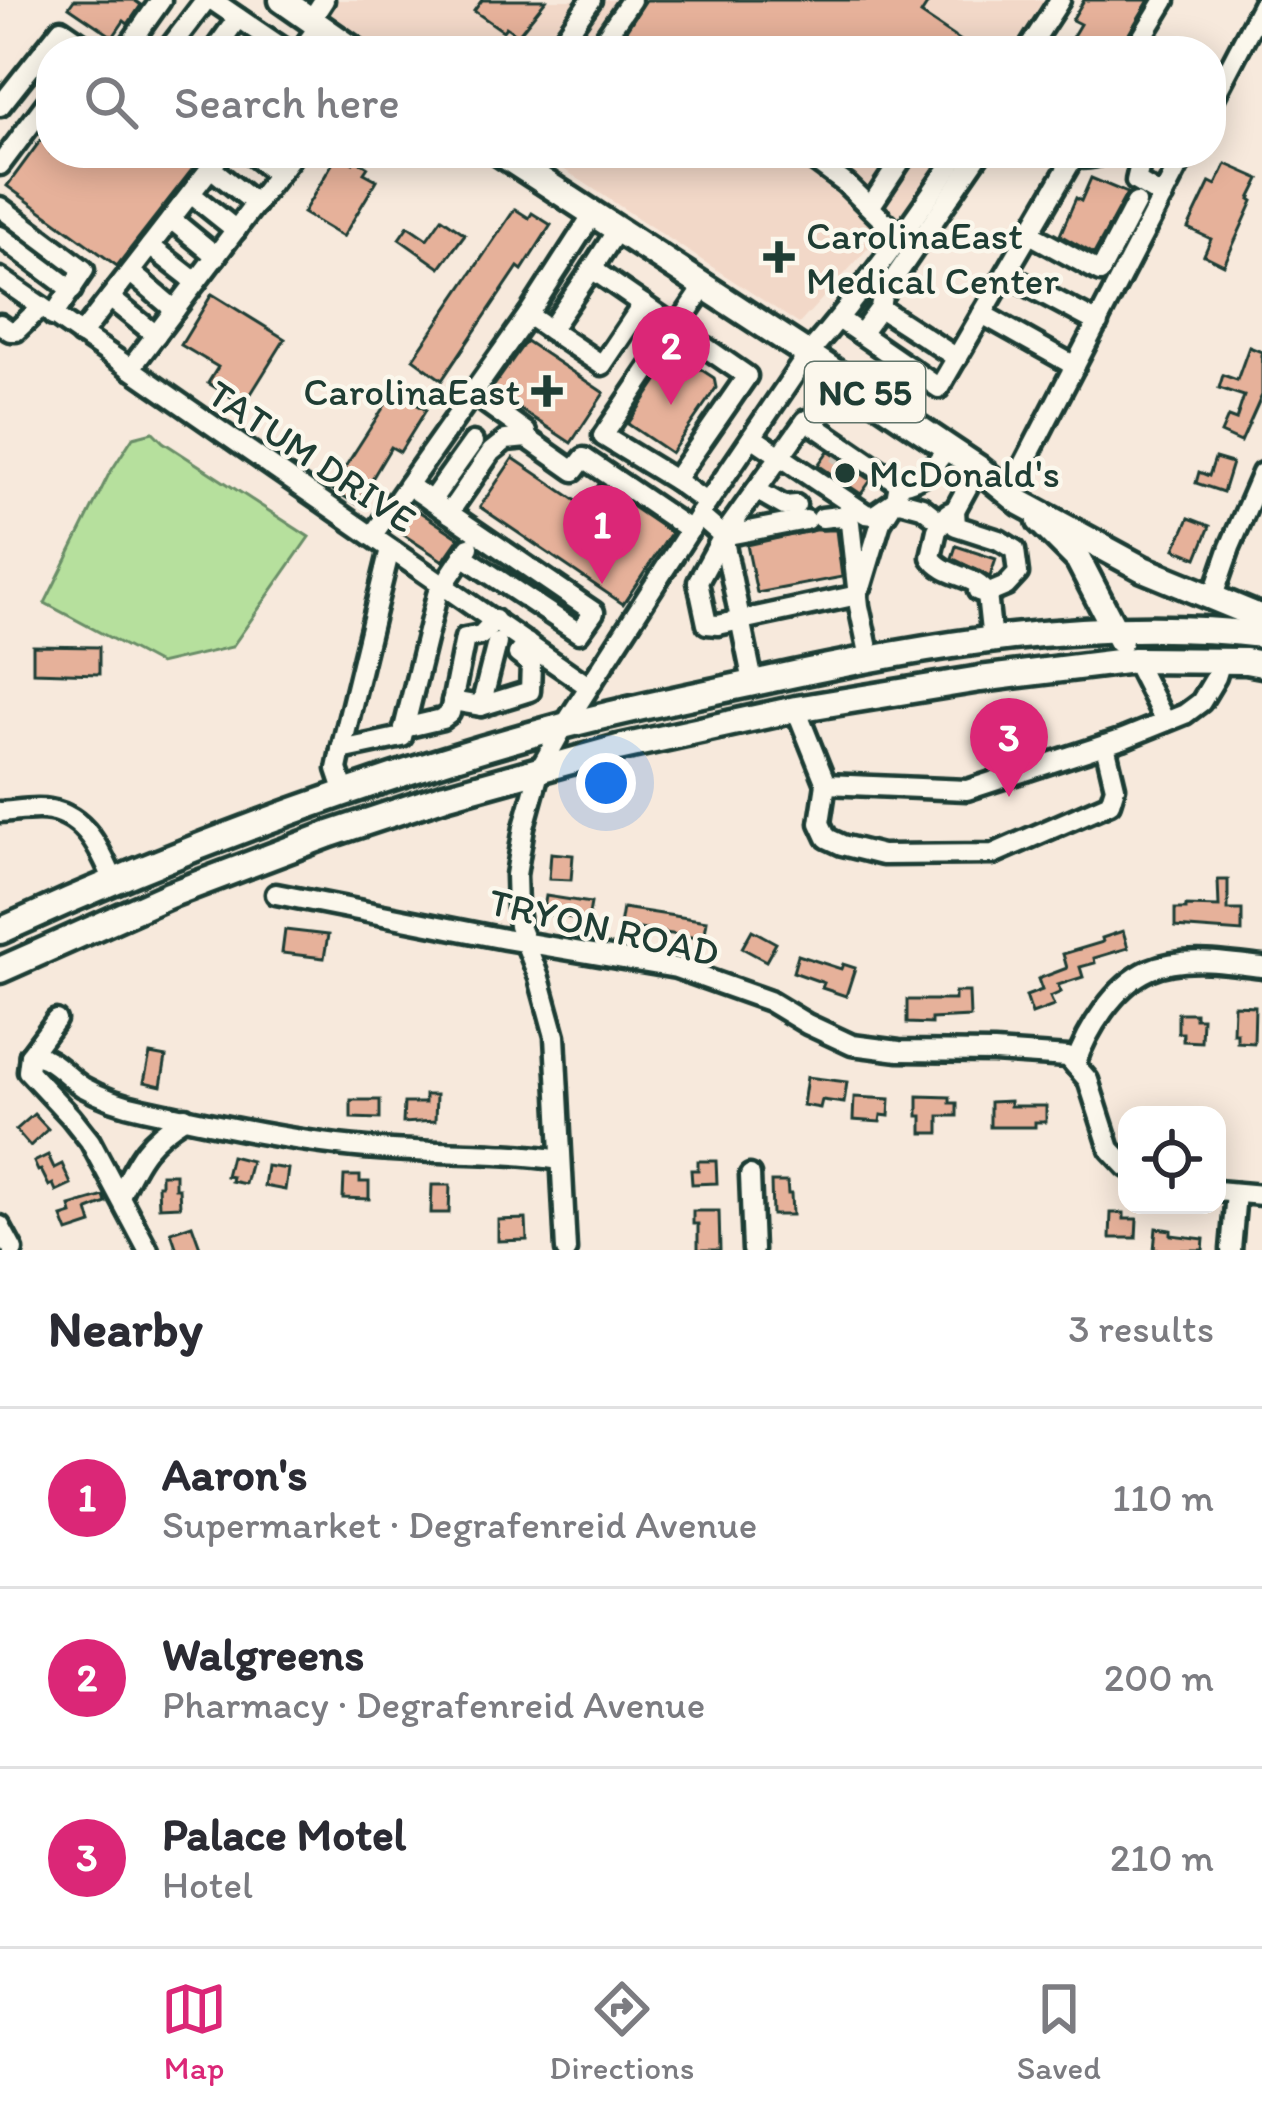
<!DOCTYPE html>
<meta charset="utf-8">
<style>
:root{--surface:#fff;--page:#f2f2f3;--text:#2b2b33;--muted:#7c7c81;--line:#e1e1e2;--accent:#db2777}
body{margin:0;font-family:Itim,sans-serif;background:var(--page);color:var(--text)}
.controls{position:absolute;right:36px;bottom:36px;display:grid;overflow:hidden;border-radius:24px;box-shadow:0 6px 30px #0003}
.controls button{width:108px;height:108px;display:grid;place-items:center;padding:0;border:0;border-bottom:3px solid var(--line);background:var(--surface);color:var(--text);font:60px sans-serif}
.you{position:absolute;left:606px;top:783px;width:42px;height:42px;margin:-30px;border:9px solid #fff;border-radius:50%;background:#1a73e8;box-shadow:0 0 0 18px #1a73e833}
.badge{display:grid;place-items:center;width:78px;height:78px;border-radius:50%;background:var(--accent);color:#fff;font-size:39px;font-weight:700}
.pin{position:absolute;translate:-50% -99px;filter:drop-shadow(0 3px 6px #0008)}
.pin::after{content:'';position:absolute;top:63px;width:42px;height:36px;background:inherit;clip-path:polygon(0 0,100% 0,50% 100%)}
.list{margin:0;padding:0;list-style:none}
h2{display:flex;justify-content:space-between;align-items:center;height:156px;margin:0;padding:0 48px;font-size:51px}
h2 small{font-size:39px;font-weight:400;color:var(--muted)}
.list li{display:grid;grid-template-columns:78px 1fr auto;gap:36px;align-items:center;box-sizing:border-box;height:180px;padding:0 48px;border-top:3px solid var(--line)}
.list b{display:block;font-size:45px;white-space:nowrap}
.list p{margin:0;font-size:39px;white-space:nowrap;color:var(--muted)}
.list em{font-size:39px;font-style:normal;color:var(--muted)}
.icon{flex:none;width:66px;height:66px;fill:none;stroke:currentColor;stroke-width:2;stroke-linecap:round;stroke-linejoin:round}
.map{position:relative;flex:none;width:1262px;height:1250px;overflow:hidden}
.search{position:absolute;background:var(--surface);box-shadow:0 6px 30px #0003;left:36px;right:36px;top:36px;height:132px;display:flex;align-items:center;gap:30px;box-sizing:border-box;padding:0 42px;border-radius:48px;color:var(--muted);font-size:45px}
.sheet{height:696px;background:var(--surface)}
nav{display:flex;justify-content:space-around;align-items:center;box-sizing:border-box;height:168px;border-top:3px solid var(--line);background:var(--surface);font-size:33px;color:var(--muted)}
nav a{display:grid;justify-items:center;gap:6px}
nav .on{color:var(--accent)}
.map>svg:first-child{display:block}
</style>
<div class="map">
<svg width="1262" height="1250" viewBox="0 0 1262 1250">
<rect width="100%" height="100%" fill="#f7e9dc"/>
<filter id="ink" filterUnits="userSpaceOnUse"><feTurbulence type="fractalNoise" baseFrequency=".00833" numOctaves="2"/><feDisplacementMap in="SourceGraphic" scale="24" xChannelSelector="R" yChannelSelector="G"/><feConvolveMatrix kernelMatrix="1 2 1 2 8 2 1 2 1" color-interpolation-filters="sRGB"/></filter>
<g filter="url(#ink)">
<!-- built -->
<g fill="#f2d8c8">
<polygon points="335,0 1053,0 1018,51 384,51 327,13"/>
<polygon points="539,153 947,153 922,189 799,324"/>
</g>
<!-- green -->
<polygon fill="#b6e09d" stroke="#6a8e68" stroke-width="3" points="153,432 163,442 309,537 232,647 159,664 45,603 108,476 133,437"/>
<!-- building -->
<g fill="#e6b19a" stroke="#1f3d34" stroke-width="3">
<polygon points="74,0 134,0 141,5 128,24 124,21 113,37 69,7"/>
<polygon points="482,0 546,0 518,35 506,27 503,31 474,11"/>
<polygon points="646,0 930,0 921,14 976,51 641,51 621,38"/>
<polygon points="1084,0 1149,0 1121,47 1119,46 1116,51 1064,51 1080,24 1072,20"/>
<polygon points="51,126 51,153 205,153 117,266 7,186"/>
<polygon points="338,154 353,163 355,159 368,167 364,173 377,180 343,237 303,213"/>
<polygon points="1226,164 1260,179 1250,199 1253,201 1224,265 1204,255 1211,239 1188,228 1210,182 1216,185"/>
<polygon points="1091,178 1127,193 1094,254 1060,235 1076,198 1081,201"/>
<polygon points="515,209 529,218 532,213 551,225 522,270 518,267 442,380 413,359"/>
<polygon points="442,218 465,234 440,268 399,239 408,226 427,239"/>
<polygon points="212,294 285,339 244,405 208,383 218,367 181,345"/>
<polygon points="526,341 604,393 571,443 491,390"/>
<polygon points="1249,347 1262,352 1262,395 1241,442 1221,433 1228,417 1236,420 1244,396 1219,388 1223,375 1237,380"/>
<polygon points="676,353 714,378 716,388 671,453 628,424"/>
<polygon points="394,391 426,410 400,452 391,447 357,504 331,489"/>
<polygon points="828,451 871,480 861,494 818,465"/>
<polygon points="513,458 584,506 599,484 671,533 623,604 480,507"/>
<polygon points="1215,458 1232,463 1223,492 1196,483 1199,472 1209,476"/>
<polygon points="411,506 459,538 443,561 395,529"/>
<polygon points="1189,518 1210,526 1197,558 1175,549"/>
<polygon points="815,530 836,530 842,577 757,593 747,545"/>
<polygon points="956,546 996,559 990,577 952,558"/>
<polygon points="33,646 99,647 99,674 33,672"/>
<polygon points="551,853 573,855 571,880 549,879"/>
<polygon points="1218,880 1228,880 1228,910 1242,910 1242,932 1175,927 1175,909 1186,909 1186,906 1219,907"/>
<polygon points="546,896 591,903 588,920 543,914"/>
<polygon points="623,908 707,921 704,939 620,926"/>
<polygon points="285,930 328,935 324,958 282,953"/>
<polygon points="752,930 776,943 766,961 742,948"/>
<polygon points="1123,931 1128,948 1094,958 1095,963 1080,967 1083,977 1058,985 1061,992 1050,997 1054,1006 1032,1014 1026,996 1042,990 1038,979 1067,968 1063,954 1103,942 1102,938"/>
<polygon points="798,955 841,969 843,964 855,968 846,996 822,988 824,983 793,972"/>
<polygon points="955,992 969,992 970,1017 931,1019 931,1024 907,1023 907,1000 955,1000"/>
<polygon points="1234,1005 1255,1006 1254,1043 1237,1042 1237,1033 1233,1033"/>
<polygon points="1178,1013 1195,1013 1195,1018 1202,1018 1201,1042 1183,1041 1183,1033 1178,1033"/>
<polygon points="150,1054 166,1057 161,1086 144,1082"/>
<polygon points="807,1077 847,1082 844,1103 822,1100 820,1108 803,1105"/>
<polygon points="425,1095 436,1095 435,1121 403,1123 404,1103 425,1103"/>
<polygon points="918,1096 950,1097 950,1103 957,1103 957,1116 939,1116 939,1133 922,1133 922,1116 918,1116"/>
<polygon points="854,1097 890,1099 889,1116 881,1115 880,1122 853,1120"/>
<polygon points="351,1100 380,1100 380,1119 351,1118"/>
<polygon points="1010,1101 1010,1106 1046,1106 1046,1122 1035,1122 1035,1127 990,1127 990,1102"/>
<polygon points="34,1114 48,1129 30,1146 16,1130"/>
<polygon points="48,1155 54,1168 62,1164 71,1184 56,1191 53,1184 49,1186 41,1170 38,1171 34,1162"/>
<polygon points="231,1156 251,1161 245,1184 231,1181 232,1177 226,1176"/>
<polygon points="698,1161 716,1161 717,1183 692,1184 691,1170 698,1170"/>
<polygon points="267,1166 288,1169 285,1190 264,1186"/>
<polygon points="161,1174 175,1174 175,1188 179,1188 180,1206 159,1207 158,1185 161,1185"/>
<polygon points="344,1176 360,1176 360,1182 369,1182 369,1199 343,1198"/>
<polygon points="771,1182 787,1182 788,1194 791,1194 792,1215 772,1215"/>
<polygon points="432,1185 450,1185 449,1213 431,1213"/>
<polygon points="104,1196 106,1203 88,1210 92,1224 68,1232 62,1217 72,1214 70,1206"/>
<polygon points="693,1211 719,1211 720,1250 698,1250 698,1224 693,1224"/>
<polygon points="1111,1213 1124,1213 1124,1219 1137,1219 1136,1238 1110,1238"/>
<polygon points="526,1219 527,1240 498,1241 498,1220"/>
<polygon points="192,1225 201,1250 177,1250 171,1232"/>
<polygon points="1156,1228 1171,1230 1171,1235 1204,1239 1203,1250 1154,1250"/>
</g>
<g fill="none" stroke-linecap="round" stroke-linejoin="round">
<!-- minor-tunnel -->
<g stroke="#ccc7ba" stroke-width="18" stroke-dasharray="18 9" stroke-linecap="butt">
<polyline points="836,453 842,457"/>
<polyline points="856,466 860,469"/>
</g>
<!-- minor casing -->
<g stroke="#1f3d34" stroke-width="27">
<g id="minor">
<polyline points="212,0 287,51"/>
<polyline points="311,20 324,0"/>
<polyline points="600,45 631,0"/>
<polyline points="125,51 161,0"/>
<polyline points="167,51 206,0"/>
<polyline points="214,51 238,18"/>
<polyline points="301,51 319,26"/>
<polyline points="555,51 591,0"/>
<polyline points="1027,51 1060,0"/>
<polyline points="1134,51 1165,0"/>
<polyline points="1211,103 1262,5"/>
<polyline points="0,106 61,29 93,51"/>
<polyline points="250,153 278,175"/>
<polyline points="804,153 846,184 901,238"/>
<path d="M1067,153C1079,161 1093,158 1106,153"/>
<polyline points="1146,153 1141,160 1136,181 1163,197"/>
<polyline points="0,165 51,97"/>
<polyline points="211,168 256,204"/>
<polyline points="191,194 236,230"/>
<polyline points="0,207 84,270 53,316"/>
<polyline points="870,207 906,153"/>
<polyline points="171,219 216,256"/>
<polyline points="1030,234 1100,272 1136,203"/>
<polyline points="0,236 72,290"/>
<polyline points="150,246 196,282"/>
<polyline points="592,269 617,230"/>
<polyline points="130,272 175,310"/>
<polyline points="1006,274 1098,323"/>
<polyline points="0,278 588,686"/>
<polyline points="110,298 156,335"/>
<polyline points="880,308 957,358"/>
<polyline points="982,314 1075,366"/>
<polyline points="528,315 550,330 592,269 747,376 675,480 707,503"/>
<polyline points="839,319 939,388 1076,153"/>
<polyline points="0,324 10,331 16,331 41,307"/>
<polyline points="550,330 602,365 643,304"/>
<polyline points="861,334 880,308 882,296 980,153"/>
<polyline points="81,335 222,153"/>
<polyline points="130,369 294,153"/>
<polyline points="472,393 526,432 527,438"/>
<polyline points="814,425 844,379"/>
<polyline points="752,437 866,514 874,515 896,500"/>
<polyline points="675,480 603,436 705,286"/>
<polyline points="408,485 594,612 579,633 463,556"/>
<polyline points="898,489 896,500 922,507 936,518"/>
<polyline points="756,490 784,506 796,505"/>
<polyline points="1009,493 1185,153"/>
<polyline points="431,501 473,442"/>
<path d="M955,510L956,526L999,540L1015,550L1018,573L1006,586L987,594C976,574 944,578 931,557L937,530Z"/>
<polyline points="449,513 491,452 506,440 527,438 574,471 584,458 690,530"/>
<polyline points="948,513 955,510 978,468"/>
<polyline points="699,515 723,536 753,682"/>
<polyline points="822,518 839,516 850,523 859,606 870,658"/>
<polyline points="372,536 528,315 593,214"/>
<polyline points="723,536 806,520"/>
<polyline points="862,585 881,522 892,505"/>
<polyline points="978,591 987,594 992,641"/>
<path d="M858,595L718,625L707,624L698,582L723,536L806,420L900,484C924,480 934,467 947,448"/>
<polyline points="1212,599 1230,547 1262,473"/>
<polyline points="1134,660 1165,721"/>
<polyline points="452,701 481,706 530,691 531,664 518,654 527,643"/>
<polyline points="481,706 497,643"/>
<polyline points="796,709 826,784 967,790 1123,739 1185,714 1201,702 1216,677 1221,661"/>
<polyline points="404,728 442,719 450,713 465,638 481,635 495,620"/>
<polyline points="341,750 390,549"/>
<polyline points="826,784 820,823 827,838 842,845 882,855 993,854 1110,803 1115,787 1105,745"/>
<polyline points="345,793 337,769 341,750 402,737 437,595 469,547"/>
<path d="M0,812C16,811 35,807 50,810C86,816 101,851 114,881"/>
<polyline points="276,894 505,939 676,968 769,1001 807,1024 852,1045 899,1051 994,1052 1068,1057 1088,1080 1110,1149 1127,1167"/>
<path d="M30,1055C52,1055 65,1076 83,1087C101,1097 123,1105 143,1109C220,1126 300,1143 378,1149C440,1154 501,1151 561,1160"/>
<polyline points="30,1055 28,1071 71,1117 90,1141 148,1250"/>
<polyline points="30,1055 56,1020"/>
<path d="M1075,1065C1087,1030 1114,986 1149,970C1183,955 1227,963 1262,967"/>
<polyline points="750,1175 753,1250"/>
<polyline points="1217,1191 1262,1195"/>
<path d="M120,1196C138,1157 148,1140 185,1117"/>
<polyline points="0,1226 13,1250"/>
<path d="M566,1250L555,1036L539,978L519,926L517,908L516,875L524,827L540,769L564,726L707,503L808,354C864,291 911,223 959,153"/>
<polyline points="1231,1250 1236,1193"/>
</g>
</g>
<!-- major casing -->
<g stroke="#1f3d34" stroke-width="33">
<g id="major">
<polyline points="282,0 355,51"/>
<polyline points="500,153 808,354 978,468 1021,503 1143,569 1262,618"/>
<polyline points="1040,521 1078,559 1120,640"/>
<path d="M0,931C182,848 369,778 563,726C627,709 693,696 758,682C920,646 1095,615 1262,635"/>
<polyline points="0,970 169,895 330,834 445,796 618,748 796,709 980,679 1134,660 1246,661 1262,664"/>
</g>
</g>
<!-- minor -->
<use href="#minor" stroke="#fbf7ec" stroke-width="18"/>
<!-- major -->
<use href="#major" stroke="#fbf7ec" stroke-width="24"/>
</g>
</g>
<!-- markers -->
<g fill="#1f3d34" stroke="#fbf7ec" stroke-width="4.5">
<path d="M773 239h12v12h12v12h-12v12h-12v-12h-12v-12h12z"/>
<path d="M541 373h12v12h12v12h-12v12h-12v-12h-12v-12h12z"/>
<circle cx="845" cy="473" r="12"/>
</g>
<g text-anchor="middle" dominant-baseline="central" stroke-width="9" stroke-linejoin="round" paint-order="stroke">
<!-- shield labels -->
<rect fill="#fbf7ec" stroke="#61756b" stroke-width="3" x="805" y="362" width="120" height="60" rx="9"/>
<g font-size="36" font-weight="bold" fill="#1f3d34">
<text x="865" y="392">NC 55</text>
</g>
<!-- poi labels -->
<g font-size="39" fill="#1f3d34" stroke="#fbf7ec" text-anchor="start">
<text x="806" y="235">CarolinaEast<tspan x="806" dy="45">Medical Center</tspan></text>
<text x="520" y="391" text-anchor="end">CarolinaEast</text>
<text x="869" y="473">McDonald's</text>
</g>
<!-- street labels -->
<g font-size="39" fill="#1f3d34" stroke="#fbf7ec">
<text transform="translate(312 456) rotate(34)">TATUM DRIVE</text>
<text transform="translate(604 927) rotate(13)">TRYON ROAD</text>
</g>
</g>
</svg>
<div class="controls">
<button><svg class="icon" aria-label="locate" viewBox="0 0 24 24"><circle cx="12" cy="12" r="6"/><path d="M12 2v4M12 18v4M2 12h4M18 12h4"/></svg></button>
</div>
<div class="you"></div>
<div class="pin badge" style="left:602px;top:584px">1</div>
<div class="pin badge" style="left:671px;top:405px">2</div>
<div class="pin badge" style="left:1009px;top:797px">3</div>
<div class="search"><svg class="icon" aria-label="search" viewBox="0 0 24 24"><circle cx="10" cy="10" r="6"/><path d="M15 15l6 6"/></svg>Search here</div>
</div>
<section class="sheet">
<h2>Nearby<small>3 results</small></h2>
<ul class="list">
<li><span class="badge">1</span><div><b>Aaron's</b><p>Supermarket · Degrafenreid Avenue</p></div><em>110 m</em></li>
<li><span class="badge">2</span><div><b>Walgreens</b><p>Pharmacy · Degrafenreid Avenue</p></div><em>200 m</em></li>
<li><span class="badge">3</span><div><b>Palace Motel</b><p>Hotel</p></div><em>210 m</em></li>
</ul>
</section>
<nav>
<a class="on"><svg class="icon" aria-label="map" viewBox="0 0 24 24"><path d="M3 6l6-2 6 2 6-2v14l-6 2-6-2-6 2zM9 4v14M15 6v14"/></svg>Map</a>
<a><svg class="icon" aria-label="directions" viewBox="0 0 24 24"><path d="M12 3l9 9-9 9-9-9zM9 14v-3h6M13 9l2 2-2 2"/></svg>Directions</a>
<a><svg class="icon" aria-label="saved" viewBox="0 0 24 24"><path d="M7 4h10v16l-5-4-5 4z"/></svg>Saved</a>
</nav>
